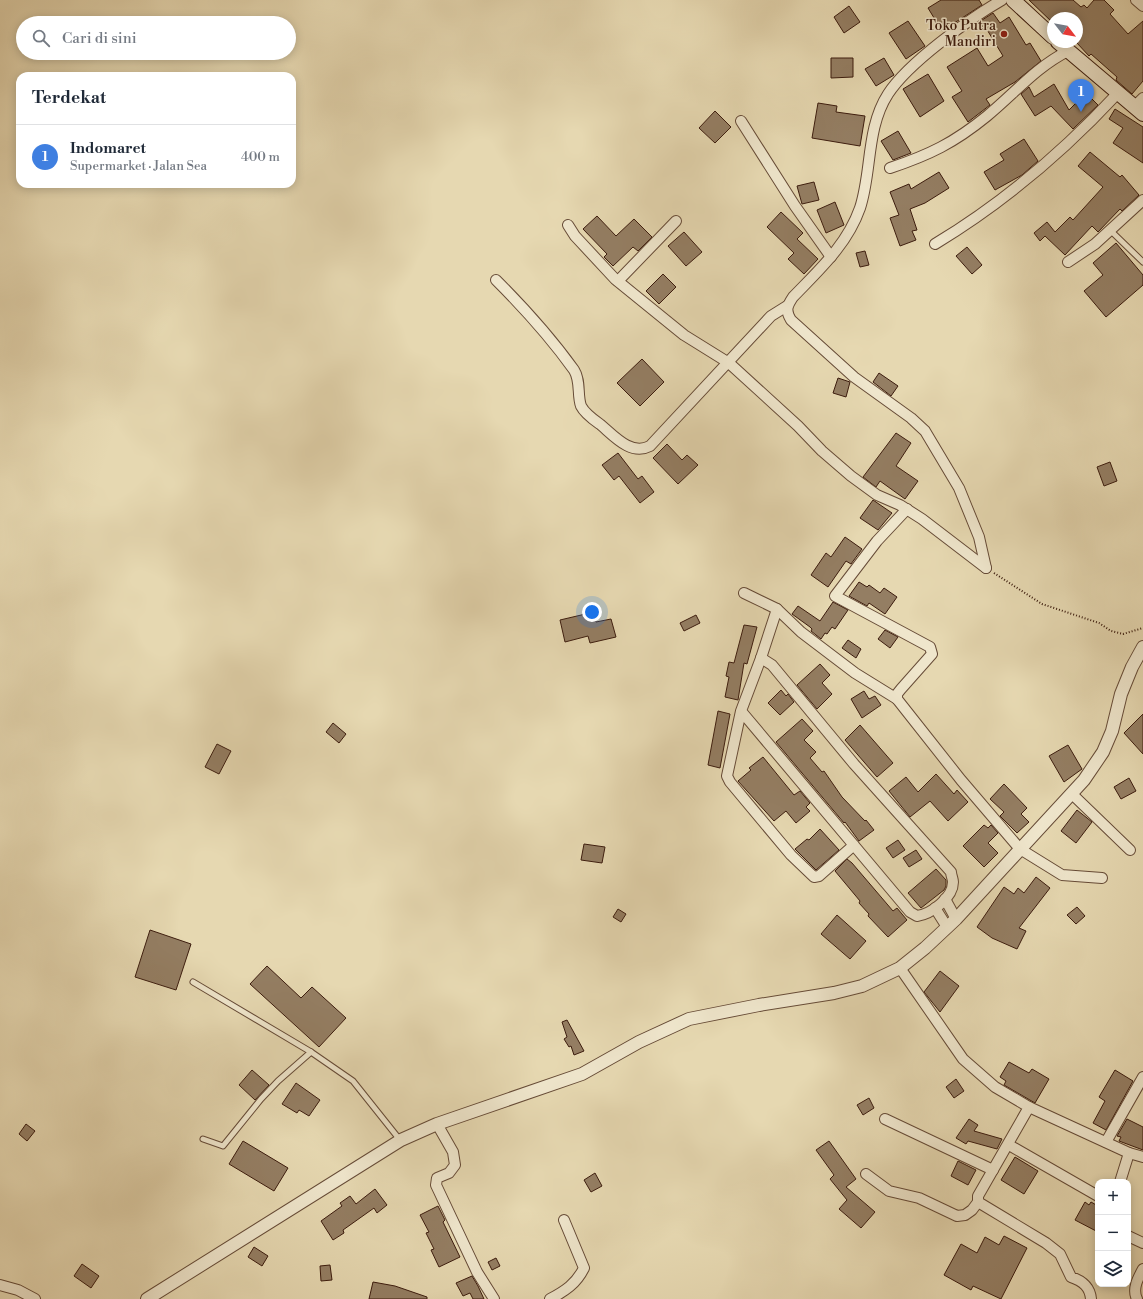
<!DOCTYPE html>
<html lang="id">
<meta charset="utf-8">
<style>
:root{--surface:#fff;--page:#f2f2f3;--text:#1f2937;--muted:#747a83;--line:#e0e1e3;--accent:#8f2418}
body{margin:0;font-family:"Libre Bodoni",serif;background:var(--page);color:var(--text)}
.controls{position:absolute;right:12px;bottom:12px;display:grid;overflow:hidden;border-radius:8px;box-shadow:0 2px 10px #0003}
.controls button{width:36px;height:36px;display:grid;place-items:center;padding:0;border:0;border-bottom:1px solid var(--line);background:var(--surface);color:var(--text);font:20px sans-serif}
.compass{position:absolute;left:1047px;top:12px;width:36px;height:36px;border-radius:50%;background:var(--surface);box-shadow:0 2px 10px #0003;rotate:121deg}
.you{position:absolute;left:592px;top:612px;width:14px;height:14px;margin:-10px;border:3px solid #fff;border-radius:50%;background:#1a73e8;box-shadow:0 0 0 6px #1a73e833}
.badge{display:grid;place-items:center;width:26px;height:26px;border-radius:50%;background:var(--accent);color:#fff;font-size:13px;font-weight:700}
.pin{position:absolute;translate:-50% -33px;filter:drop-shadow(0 1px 2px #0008)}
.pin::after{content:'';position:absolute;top:21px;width:14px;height:12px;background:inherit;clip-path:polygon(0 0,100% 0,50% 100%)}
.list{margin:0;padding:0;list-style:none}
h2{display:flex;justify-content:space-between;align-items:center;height:52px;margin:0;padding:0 16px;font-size:17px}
h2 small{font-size:13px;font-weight:400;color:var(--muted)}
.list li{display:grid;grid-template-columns:26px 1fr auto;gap:12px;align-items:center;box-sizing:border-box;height:64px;padding:0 16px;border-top:1px solid var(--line)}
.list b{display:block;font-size:15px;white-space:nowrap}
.list p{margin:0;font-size:13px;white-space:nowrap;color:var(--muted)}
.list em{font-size:13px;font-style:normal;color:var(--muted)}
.icon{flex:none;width:22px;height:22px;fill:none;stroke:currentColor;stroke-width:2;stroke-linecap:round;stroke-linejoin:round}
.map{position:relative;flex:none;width:1143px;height:1299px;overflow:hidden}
.search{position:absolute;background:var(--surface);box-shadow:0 2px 10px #0003;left:16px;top:16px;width:280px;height:44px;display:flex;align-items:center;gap:10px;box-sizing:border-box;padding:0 14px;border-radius:22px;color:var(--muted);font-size:15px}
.panel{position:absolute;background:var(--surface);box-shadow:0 2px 10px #0003;left:16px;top:72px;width:280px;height:116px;border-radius:12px}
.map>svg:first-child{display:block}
</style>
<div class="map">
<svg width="1143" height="1299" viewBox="0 0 1143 1299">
<rect width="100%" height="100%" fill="#e6d8b1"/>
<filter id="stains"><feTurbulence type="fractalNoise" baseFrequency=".005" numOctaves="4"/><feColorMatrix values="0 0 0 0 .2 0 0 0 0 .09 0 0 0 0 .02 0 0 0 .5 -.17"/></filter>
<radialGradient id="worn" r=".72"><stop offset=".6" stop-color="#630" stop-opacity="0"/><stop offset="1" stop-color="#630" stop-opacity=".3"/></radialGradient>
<!-- building -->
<g fill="#947e63" stroke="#3c1c0e">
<polygon points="941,0 979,0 982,5 942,31 928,8"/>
<polygon points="1029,0 1073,0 1081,7 1084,5 1087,8 1094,0 1104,0 1114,10 1110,14 1128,34 1143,21 1143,81 1132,94 1116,80 1117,77 1091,54 1089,56 1077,43 1077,18 1053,18 1053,23"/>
<polygon points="849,6 860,22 844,33 834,17"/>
<polygon points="993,13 1000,23 1009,17 1026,45 1030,43 1041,61 1015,82 986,99 990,105 968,122 952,97 962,91 947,67 977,48 988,66 1003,56 986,28 984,30 979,22"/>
<polygon points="908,21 925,46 906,59 889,33"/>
<polygon points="831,58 853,58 853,77 831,78"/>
<polygon points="884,58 894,75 876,86 865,69"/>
<polygon points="928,74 944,101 920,117 903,89"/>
<polygon points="1054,84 1069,110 1086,93 1098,105 1073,129 1051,106 1035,116 1021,94 1029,87 1034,97"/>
<polygon points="818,103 837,106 836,112 865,116 860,146 812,138"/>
<polygon points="1115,109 1143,127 1143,163 1113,143 1123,128 1109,119"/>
<polygon points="715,111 731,127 715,143 699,128"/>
<polygon points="898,131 911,153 893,160 881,141"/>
<polygon points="1024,139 1038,161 1022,175 995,190 984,172 1004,160 1000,154"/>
<polygon points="1090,152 1120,177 1122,175 1139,195 1122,211 1120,209 1098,232 1092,226 1065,255 1045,236 1040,241 1034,233 1047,222 1055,232 1070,217 1073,220 1103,187 1078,166"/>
<polygon points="939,172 949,188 925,203 910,209 917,230 912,231 916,240 900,246 890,218 899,215 890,192 909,184 911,189"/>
<polygon points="814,182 819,200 802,204 797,186"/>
<polygon points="835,202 844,225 826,233 817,210"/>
<polygon points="781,212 803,233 797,239 818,259 804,274 788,259 794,253 767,227"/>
<polygon points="597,216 616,236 634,219 652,237 638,251 633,247 613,266 604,257 607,254 583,229"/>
<polygon points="684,232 702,252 686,266 668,246"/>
<polygon points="1116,243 1143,275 1143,285 1106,317 1084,291 1103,275 1093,263"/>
<polygon points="967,247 982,265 972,274 956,256"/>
<polygon points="865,251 869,265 860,267 856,253"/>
<polygon points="663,274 676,287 659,304 646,291"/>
<polygon points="642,359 664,382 640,406 617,383"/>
<polygon points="879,373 898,386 891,396 873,382"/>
<polygon points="838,378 850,382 846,397 833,393"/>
<polygon points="896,433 911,443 896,466 918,481 905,499 880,481 876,487 863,477"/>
<polygon points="667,444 682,460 687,455 698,465 678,484 653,458"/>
<polygon points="618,453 638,479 642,476 654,492 640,503 619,476 614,480 602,465"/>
<polygon points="1110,462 1117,481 1104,486 1097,467"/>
<polygon points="873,500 892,513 878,530 860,518"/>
<polygon points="845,537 862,549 851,564 846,561 828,587 811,575 826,553 831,557"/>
<polygon points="859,582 867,587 869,585 880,593 884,588 897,597 885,614 869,603 867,606 849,596"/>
<polygon points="833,602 848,610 835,629 832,627 827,634 825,633 821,639 811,631 812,629 810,627 792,614 798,606 820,621"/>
<polygon points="594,612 596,622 611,619 616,637 590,643 588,636 565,642 560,620"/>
<polygon points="696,615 700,623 684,631 680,623"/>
<polygon points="744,625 757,627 747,664 744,663 738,700 725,697 729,677 726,676 729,662 734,663"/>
<polygon points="885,630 898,637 890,648 878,639"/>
<polygon points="848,640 861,649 856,658 842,648"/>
<polygon points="820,664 830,675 822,683 832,694 817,709 797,685"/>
<polygon points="781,690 786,696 788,694 794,702 780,715 768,703"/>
<polygon points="864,691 869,699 875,696 881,705 862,718 851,699"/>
<polygon points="718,711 730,714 720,768 708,765"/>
<polygon points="1143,714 1143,754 1124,733"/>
<polygon points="802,719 813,731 804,740 816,752 810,758 822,772 824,771 842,797 865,821 866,820 874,830 859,841 845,822 844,823 776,742"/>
<polygon points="333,723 346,734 339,743 326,732"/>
<polygon points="860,725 893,763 877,777 845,740"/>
<polygon points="217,744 231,751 219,774 205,767"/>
<polygon points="1068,745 1082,769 1064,782 1049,756"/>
<polygon points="763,757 794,795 800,791 810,803 806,807 810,811 796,823 786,811 774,821 738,781 751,770 749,768"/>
<polygon points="936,774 954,794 957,790 968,802 948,821 930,801 910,817 889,791 906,777 918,792"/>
<polygon points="1129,778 1136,791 1121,799 1114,787"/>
<polygon points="1004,784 1027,808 1021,814 1029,822 1017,833 1000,816 1004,812 990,799"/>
<polygon points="1077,810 1092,822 1076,843 1061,831"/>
<polygon points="984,825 988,828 991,825 998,833 988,843 998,853 984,867 963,846"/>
<polygon points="820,829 839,850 816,870 795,849 807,839 809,840"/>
<polygon points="898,840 905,850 893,858 886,848"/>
<polygon points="584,844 605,847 602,863 581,860"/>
<polygon points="916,850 922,859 909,867 903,858"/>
<polygon points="847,859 852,863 893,911 897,908 907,920 888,937 868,916 869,914 859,903 860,901 835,871"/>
<polygon points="936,869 946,880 946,886 944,890 921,908 908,893"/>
<polygon points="1036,877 1050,888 1019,928 1026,931 1017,949 992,938 977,927 1004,887 1014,894 1018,888 1024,893"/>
<polygon points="1077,907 1085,916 1076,924 1067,915"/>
<polygon points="618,909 626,914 621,922 613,917"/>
<polygon points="837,915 866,941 850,959 821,934"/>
<polygon points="150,930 191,944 176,990 135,977"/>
<polygon points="267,966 301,998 312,987 346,1018 319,1047 250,984"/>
<polygon points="940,971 959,986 940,1012 924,992"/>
<polygon points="567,1020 584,1051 574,1055 571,1046 569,1047 564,1039 567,1037 562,1022"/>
<polygon points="1009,1062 1029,1073 1032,1069 1049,1079 1035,1103 1004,1085 1006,1081 1000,1077"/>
<polygon points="252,1070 269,1085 255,1100 239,1085"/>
<polygon points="1115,1070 1133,1081 1106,1130 1093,1123 1105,1101 1099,1097"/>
<polygon points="956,1079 964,1091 954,1098 946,1087"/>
<polygon points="296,1083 320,1100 309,1116 299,1110 297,1113 282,1104"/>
<polygon points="869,1098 874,1108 863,1115 857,1105"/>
<polygon points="969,1119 978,1125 974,1131 1002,1139 997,1149 968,1141 966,1144 956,1138"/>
<polygon points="1127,1119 1143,1127 1143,1150 1119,1141 1121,1137 1117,1136"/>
<polygon points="26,1124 35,1131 27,1141 19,1134"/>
<polygon points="243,1141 288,1168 274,1191 229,1164"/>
<polygon points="829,1141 856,1179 846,1187 875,1212 861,1228 839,1209 847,1200 830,1179 834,1175 816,1150"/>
<polygon points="1015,1157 1038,1171 1024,1194 1001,1180"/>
<polygon points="958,1161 976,1170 968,1185 951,1176"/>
<polygon points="595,1173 602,1186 591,1192 584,1180"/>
<polygon points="375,1189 387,1205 377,1213 374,1208 343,1230 344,1233 333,1240 321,1221 342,1206 340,1203 350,1196 356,1204"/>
<polygon points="1085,1202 1089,1205 1091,1202 1098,1206 1098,1232 1075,1220"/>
<polygon points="438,1206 445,1220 443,1222 460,1257 439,1267 431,1250 434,1249 426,1233 429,1232 420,1215"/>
<polygon points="1004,1236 1027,1248 1001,1299 973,1286 971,1290 944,1275 961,1244 977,1253 985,1237 999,1245"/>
<polygon points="254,1247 268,1256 262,1266 248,1257"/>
<polygon points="496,1258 500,1266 492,1270 488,1262"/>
<polygon points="82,1264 99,1276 91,1288 74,1276"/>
<polygon points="330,1265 332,1280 321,1281 320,1266"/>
<polygon points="472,1276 478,1286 484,1299 473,1299 470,1293 463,1296 456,1283"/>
<polygon points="373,1282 395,1286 427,1297 427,1299 369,1299"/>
</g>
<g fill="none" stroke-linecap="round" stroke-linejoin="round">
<!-- service casing -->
<g stroke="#664b37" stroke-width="7">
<g id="service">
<polyline points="1111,231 1143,262"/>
<polyline points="193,982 311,1052 353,1081 400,1140"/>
<polyline points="203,1139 223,1146 261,1099 278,1081 311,1052"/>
</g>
</g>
<!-- minor casing -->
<g stroke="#664b37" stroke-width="12">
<g id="minor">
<polyline points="1136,0 1143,6"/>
<polyline points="1134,107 1143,98"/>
<polyline points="741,121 795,206 831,257"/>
<path d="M890,168C929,155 954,143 987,116C1014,94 1036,67 1068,51"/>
<polyline points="568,225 575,236 615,279 684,335 729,363 798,426 822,451 851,476 877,495 900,505 922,519 986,568"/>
<path d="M935,244C1003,203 1063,152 1117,94"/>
<polyline points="1068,262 1095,244 1143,200"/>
<path d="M496,280C524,308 551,338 574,370C581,381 577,395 581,406C585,414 594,420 601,425C614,436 631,456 650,446L771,316L787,306"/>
<polyline points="618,281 676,221"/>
<polyline points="907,509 877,541 835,596 930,647 932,654 901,689 897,694 897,699 961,780 1020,849 1062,875 1102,878"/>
<path d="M986,568L979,537L959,488L925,431L911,418L854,377L791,320C785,310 787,306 793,297C819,270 847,245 860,208C872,172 866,128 888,94C908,63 969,19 1002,0"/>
<polyline points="744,593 777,609 801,632 855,673 897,699"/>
<polyline points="761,658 777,609"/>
<path d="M741,711L910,912L917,916C931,914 953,898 953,882C953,879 951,875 951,872L854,764L772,665L761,658L741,711L727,776L730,782L791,855L814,877L819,876L854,845"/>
<polyline points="1072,794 1130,850"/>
<polyline points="945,899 956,919"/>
<polyline points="935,908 947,927"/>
<path d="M900,968L963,1059L995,1087L1029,1107L978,1196V1202L1046,1243L1060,1254L1071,1277C1083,1281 1090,1287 1091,1299"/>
<polyline points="1029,1107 1129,1153 1143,1157"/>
<polyline points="885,1119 993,1170"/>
<polyline points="437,1124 453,1152 455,1165 449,1173 437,1178 436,1185 477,1272 494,1299"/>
<polyline points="1106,1142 1143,1077"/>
<polyline points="1009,1145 1098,1196"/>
<polyline points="866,1174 889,1191 919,1198 957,1216 965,1215 972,1210 978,1202"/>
<polyline points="1120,1182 1129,1153"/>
<polyline points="1128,1236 1143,1243"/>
<polyline points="0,1285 18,1290 35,1299"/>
<path d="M550,1299C565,1291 576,1284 584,1268L564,1220"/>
<path d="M1137,1299C1132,1289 1138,1278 1143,1269"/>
</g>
</g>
<!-- tertiary casing -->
<g stroke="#664b37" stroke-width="14">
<polyline id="tertiary" points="147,1299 401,1140 437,1124 582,1074 639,1042 689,1019 759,1005 834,993 862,986 900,968 925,948 956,919 1084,780 1103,752 1112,731 1121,694 1132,667 1143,647"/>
</g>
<!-- secondary casing -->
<g stroke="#3c1c0e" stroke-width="16">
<g id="secondary">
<polyline points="1013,0 1053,37"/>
<polyline points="1058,42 1143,114"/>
</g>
</g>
<!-- path -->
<polyline stroke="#3c1c0e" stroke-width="2" stroke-dasharray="1 2" stroke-linecap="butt" points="994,573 1042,604 1099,623 1111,631 1123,634 1143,628"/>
<!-- service -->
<use href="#service" stroke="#efe6cc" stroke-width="5"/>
<!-- minor -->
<use href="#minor" stroke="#efe6cc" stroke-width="10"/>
<!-- tertiary -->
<use href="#tertiary" stroke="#efe6cc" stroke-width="12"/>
<!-- secondary -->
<use href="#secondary" stroke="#efe6cc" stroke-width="14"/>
</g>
<!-- markers -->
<circle fill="#8f2418" stroke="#efe6cc" stroke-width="1.5" cx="1004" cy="34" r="4"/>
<g text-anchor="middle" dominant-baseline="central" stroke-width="3" stroke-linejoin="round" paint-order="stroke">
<!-- poi labels -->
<g font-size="14" fill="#3c1c0e" stroke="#efe6cc" text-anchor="end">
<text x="996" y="26">Toko Putra<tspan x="996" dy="16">Mandiri</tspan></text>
</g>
</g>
<rect width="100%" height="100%" filter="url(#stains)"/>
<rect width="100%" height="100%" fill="url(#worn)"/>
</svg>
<div class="controls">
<button>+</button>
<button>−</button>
<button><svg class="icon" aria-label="layers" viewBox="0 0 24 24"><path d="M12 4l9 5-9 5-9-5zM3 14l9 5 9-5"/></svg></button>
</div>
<svg class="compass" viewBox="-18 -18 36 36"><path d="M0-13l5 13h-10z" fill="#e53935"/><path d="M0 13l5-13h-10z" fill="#747a83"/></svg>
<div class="you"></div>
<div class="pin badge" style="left:1081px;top:112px;background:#3f7fe0">1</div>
<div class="search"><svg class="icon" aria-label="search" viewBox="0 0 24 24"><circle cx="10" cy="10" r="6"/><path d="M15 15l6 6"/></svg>Cari di sini</div>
<section class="panel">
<h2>Terdekat<small></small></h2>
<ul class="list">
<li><span class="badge" style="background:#3f7fe0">1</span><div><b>Indomaret</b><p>Supermarket · Jalan Sea</p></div><em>400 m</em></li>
</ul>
</section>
</div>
